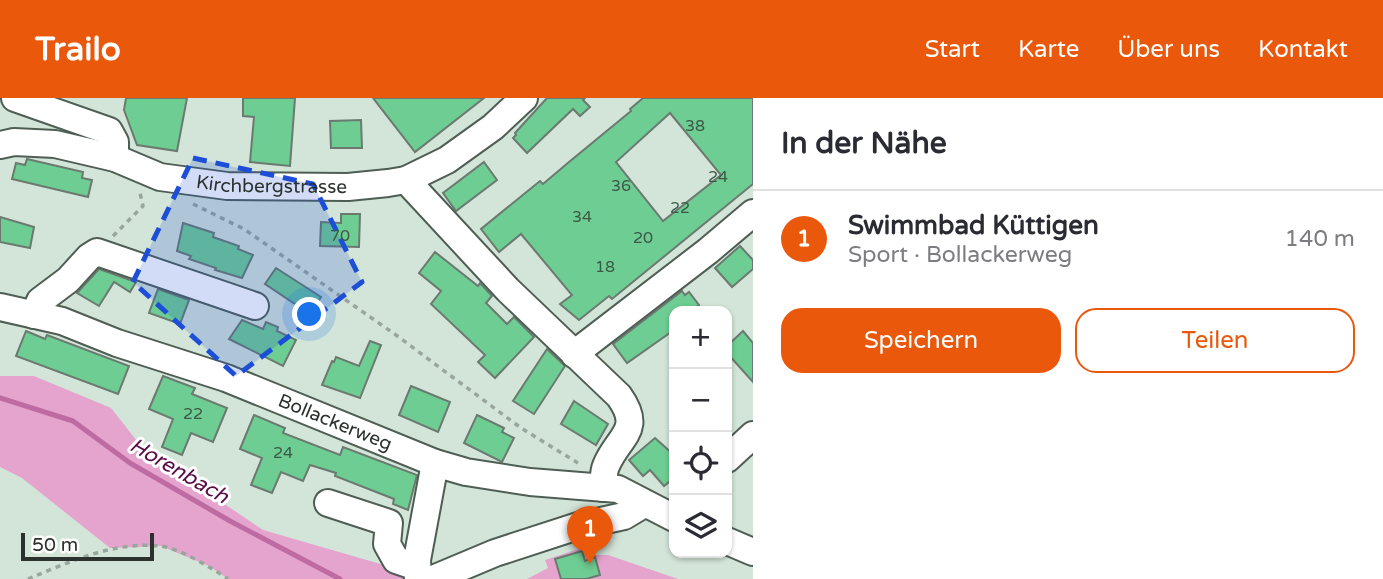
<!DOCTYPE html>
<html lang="de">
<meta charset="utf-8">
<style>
:root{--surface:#fff;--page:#f2f2f3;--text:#2b2b33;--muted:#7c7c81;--line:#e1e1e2;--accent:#ea580c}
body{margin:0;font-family:"Varela Round",sans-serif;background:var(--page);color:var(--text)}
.controls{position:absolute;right:21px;bottom:21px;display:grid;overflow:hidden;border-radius:14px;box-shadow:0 2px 5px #0004}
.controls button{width:63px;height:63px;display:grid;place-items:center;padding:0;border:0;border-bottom:2px solid var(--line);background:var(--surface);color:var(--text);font:35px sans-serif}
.scale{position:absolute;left:21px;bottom:18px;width:133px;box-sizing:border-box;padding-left:7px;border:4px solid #2b312d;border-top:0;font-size:19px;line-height:24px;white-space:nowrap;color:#2b312d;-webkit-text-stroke:5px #fff;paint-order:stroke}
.you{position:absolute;left:310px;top:217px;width:24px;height:24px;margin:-18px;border:5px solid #fff;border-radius:50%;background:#1a73e8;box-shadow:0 0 0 10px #1a73e833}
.badge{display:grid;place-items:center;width:46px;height:46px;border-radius:50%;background:var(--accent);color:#fff;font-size:23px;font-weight:700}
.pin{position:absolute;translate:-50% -58px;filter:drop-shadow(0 2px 4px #0008)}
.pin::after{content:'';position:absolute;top:37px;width:24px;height:21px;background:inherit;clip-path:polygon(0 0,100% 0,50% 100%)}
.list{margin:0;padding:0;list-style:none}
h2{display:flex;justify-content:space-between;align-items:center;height:91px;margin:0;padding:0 28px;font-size:30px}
h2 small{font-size:23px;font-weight:400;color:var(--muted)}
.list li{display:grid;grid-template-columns:46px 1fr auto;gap:21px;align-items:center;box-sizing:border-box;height:98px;padding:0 28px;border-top:2px solid var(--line)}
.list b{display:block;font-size:26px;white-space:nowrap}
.list p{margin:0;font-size:23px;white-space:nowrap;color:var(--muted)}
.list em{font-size:23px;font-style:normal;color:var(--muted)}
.actions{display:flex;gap:14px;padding:21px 28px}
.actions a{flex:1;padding:16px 0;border:2px solid var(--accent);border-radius:21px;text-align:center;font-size:24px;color:var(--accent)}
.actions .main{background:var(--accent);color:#fff}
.icon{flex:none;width:38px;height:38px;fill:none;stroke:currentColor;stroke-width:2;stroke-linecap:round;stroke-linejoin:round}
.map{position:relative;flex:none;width:753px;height:481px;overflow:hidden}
header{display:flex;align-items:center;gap:42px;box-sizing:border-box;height:98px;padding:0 35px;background:var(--accent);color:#fff}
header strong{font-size:33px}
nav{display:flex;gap:38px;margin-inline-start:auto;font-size:24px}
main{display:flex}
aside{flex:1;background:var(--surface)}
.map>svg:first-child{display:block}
</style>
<header>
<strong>Trailo</strong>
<nav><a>Start</a><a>Karte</a><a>Über uns</a><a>Kontakt</a></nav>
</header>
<main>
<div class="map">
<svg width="753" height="481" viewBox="0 0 753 481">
<rect width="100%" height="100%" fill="#d3e4d8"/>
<!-- green -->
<g fill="#e4a4cd">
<polygon points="0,278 34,278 111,310 144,352 263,432 415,476 416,481 228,481 209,468 161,448 110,450 22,380 0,369"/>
<polygon points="584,449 588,457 608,457 678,481 527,481 548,470 545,462"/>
</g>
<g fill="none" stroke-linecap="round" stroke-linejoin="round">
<!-- stream -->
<polyline stroke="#bd6ba1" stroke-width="5" points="0,300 73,323 130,365 230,423 340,481"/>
</g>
<!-- building -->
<g fill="#6ecd92" stroke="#6b7a70" stroke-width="2" fill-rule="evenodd">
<polygon points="126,0 187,0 177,53 137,47 124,12"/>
<polygon points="243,0 295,0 290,68 250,64 254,19 243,18"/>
<polygon points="373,0 484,0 415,54"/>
<polygon points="547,0 585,0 583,2 590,9 580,18 573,11 527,55 513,40 516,37 515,35"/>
<path d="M643,0H753V86L612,201L609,198L579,222L560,206L572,197L521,136L499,154L481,131L540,83L543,86L569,64L631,13L630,11ZM670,15L721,77L663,123L616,64Z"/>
<polygon points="361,22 362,50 331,50 330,23"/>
<polygon points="27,61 83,74 82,80 92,82 88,99 12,81 16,65 25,67"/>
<polygon points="484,64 497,82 456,113 443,95"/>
<polygon points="341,116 360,116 359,149 320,148 321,124 341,125"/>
<polygon points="0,119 34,129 30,150 0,144"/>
<polygon points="183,125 214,135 213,139 239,148 238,151 253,157 242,180 215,172 216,170 189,161 191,158 177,153"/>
<polygon points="740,148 753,162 753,171 732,189 715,170"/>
<polygon points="435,154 478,188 480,185 492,198 486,205 507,226 514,219 534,239 495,280 478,264 485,257 431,206 441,193 419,175"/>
<polygon points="276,170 321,199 310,216 265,186"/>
<polygon points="99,171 136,184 130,194 114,184 99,208 77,195"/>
<polygon points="158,191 189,202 180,226 149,215"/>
<polygon points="682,193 685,197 689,194 699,207 691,213 674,213 674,232 627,265 613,246"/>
<polygon points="242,222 263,231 266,224 278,229 277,233 296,242 283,268 229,241"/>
<polygon points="26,233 45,241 47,237 129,268 118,296 16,258"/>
<polygon points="743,233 753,245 753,284 727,255 727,248"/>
<polygon points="370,243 381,247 360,300 322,287 332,263 334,264 336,259 359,268"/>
<polygon points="547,251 565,268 534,316 513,303"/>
<polygon points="163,278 195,290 192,296 227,310 213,344 191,335 182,357 162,349 173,321 149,311"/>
<polygon points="411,288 450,304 438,334 399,317"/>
<polygon points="574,303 608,326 596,347 561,326"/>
<polygon points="254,317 285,330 283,335 340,357 343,349 417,377 408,412 393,406 394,401 335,378 336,375 310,367 303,383 281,374 272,395 251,387 262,360 240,351"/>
<polygon points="477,317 504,330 502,334 514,340 502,364 464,345"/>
<polygon points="655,340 674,357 674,380 664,388 650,372 643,378 629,362"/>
<polygon points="582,453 585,463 595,459 600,477 586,481 561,481 555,461"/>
</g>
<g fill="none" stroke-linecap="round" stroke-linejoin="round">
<!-- minor casing -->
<g stroke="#4f5e54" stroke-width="30">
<g id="minor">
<polyline points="15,0 109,33 115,44 115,60"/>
<path id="s1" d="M0,47L14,44L55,46L115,60L160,79L227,88L348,89L388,85L406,82L447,62L493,29L524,0"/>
<path d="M406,82L508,192L619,298C644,333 618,338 606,368C603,375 604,383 603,390"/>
<path id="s2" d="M0,209L62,223L117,245L226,280L435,365L466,374L530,384L618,391L674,420"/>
<polyline points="34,217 40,203 68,182 89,159 97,154 255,208"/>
<polyline points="574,256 708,153 753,115"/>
<polyline points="727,361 753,337"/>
<polyline points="328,405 389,425 387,446 396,462 417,469"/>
<polyline points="727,443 753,454"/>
<polyline points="418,481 417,462 435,365"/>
<polyline points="433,481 495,455 578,428 624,418 644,406"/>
</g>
</g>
<!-- path -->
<g stroke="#99a69d" stroke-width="3.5" stroke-dasharray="5 5" stroke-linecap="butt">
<polyline points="193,106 244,131 396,237 521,330 578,365"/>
<polyline points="113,138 143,108 140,95"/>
<path d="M28,481C69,464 114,443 160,448C179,450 212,470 228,481"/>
</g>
<!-- minor -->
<use href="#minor" stroke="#fff" stroke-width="26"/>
</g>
<!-- marked area -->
<path fill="#1d4ed8" fill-opacity="0.2" stroke="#1d4ed8" stroke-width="5" stroke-dasharray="14 9" stroke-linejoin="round" d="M193,60L313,86L362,184L236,278L133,184Z"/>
<g text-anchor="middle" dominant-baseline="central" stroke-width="6" stroke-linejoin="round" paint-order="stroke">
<!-- number labels -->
<g font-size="16" fill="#3c5846">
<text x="695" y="28">38</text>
<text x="718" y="79">24</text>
<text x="621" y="88">36</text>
<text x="680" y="110">22</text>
<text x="582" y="119">34</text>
<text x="340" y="138">70</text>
<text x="643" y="140">20</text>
<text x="605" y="169">18</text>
<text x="193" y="316">22</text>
<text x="283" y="355">24</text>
</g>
<!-- street labels -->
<g font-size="19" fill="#2b312d" stroke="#fff">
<text stroke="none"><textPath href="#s1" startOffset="278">Kirchbergstrasse</textPath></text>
<text stroke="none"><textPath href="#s2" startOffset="355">Bollackerweg</textPath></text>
</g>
<!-- water labels -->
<g font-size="21" font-style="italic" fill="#590d46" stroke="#fff">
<text transform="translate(179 373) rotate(30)">Horenbach</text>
</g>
</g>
</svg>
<div class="controls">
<button>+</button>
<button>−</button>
<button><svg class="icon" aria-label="locate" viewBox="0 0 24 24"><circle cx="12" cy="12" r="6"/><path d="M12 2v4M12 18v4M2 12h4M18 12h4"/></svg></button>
<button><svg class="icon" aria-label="layers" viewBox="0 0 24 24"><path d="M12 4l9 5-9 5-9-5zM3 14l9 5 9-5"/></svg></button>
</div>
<div class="scale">50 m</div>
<div class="you"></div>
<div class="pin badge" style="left:590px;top:466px">1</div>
</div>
<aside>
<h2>In der Nähe<small></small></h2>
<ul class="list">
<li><span class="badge">1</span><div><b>Swimmbad Küttigen</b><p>Sport · Bollackerweg</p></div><em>140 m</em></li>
</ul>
<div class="actions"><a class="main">Speichern</a><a>Teilen</a></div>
</aside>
</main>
